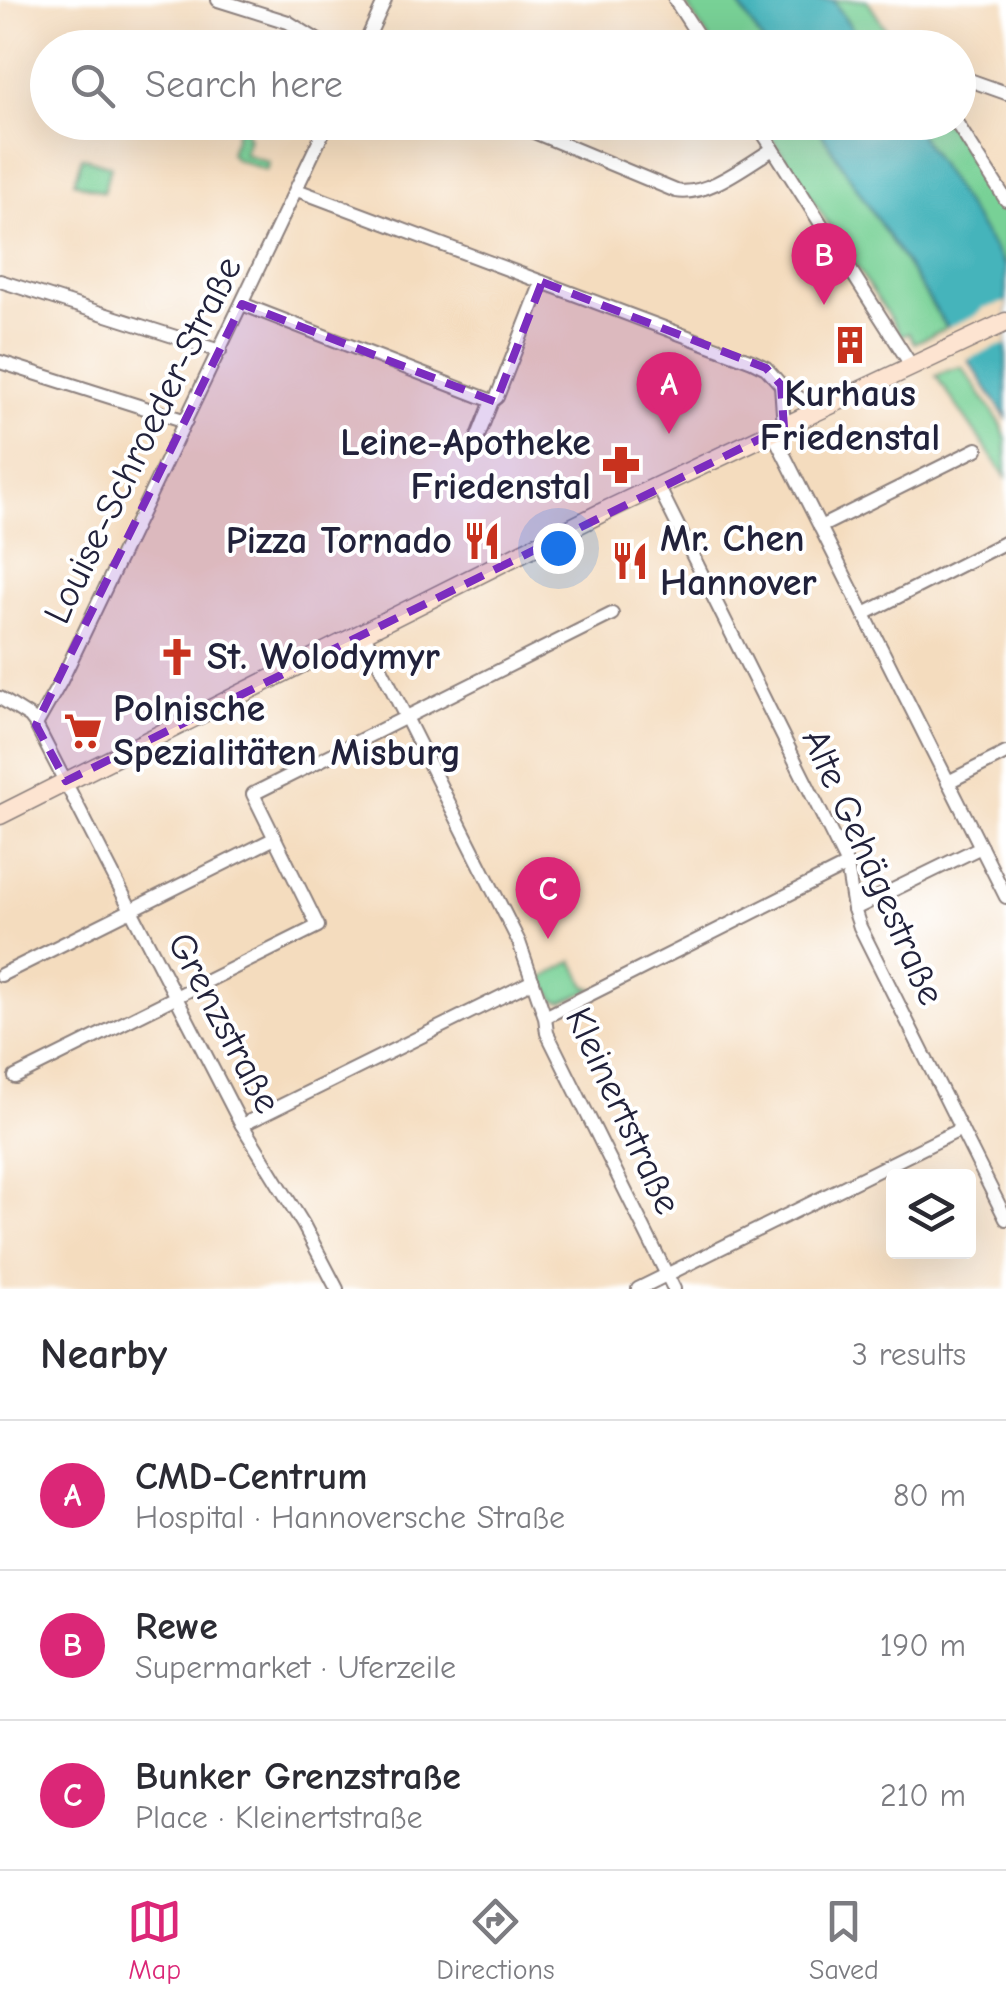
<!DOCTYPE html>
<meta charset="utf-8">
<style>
:root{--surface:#fff;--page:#f7f7f7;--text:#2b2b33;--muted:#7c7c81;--line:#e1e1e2;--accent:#db2777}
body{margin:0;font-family:"Comic Neue",sans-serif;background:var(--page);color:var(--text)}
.controls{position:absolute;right:30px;bottom:30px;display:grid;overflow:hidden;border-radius:10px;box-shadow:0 10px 40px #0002}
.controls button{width:90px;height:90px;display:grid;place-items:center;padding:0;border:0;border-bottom:2px solid var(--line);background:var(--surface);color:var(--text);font:50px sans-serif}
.you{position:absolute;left:558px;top:548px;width:35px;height:35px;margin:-25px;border:8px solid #fff;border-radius:50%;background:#1a73e8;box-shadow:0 0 0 15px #1a73e833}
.badge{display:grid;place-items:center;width:65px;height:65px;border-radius:50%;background:var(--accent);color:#fff;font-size:32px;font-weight:700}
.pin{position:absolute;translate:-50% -82px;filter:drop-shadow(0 2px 5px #0008)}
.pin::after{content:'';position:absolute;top:52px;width:35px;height:30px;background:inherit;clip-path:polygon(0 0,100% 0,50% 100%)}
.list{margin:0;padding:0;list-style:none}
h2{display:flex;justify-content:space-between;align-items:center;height:130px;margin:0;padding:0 40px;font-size:42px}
h2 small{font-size:32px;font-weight:400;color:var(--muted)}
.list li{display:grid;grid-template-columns:65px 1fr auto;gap:30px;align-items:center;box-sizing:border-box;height:150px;padding:0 40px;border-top:2px solid var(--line)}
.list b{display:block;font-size:38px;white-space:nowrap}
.list p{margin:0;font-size:32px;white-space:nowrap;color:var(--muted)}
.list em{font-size:32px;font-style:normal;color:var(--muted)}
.icon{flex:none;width:55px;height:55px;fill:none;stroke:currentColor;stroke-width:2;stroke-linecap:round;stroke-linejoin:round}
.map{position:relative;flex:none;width:1006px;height:1289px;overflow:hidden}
.search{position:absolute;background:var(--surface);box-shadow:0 10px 40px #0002;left:30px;right:30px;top:30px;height:110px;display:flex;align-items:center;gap:25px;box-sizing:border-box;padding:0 35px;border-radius:55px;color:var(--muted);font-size:38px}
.sheet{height:580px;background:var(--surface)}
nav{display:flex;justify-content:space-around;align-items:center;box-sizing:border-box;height:140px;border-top:2px solid var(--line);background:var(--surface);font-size:28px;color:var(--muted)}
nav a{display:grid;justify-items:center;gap:5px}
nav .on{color:var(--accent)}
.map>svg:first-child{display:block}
</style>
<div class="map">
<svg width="1006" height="1289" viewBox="0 0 1006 1289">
<rect width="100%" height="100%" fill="#fff"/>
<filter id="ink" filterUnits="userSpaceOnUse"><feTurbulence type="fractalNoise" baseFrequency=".01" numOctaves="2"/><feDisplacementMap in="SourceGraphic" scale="20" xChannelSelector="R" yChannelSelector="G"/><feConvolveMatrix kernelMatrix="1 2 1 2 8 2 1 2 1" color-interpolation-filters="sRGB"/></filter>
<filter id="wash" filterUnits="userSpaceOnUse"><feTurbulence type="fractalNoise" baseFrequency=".0048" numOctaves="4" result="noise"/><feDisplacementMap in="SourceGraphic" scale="40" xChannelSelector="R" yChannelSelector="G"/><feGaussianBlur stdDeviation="2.25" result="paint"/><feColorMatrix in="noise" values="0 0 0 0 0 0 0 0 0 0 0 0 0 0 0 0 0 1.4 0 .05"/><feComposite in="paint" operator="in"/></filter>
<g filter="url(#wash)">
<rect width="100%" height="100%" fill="#f4dcbe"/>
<!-- green -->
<g fill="#78d196" stroke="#4d7a68" stroke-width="2.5">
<polygon points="683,0 736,0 766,47 714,47"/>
<polygon points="833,0 867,0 897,47 864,47"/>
<polygon points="240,123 250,123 246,135 249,137 244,154 269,162 266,170 235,159 230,153"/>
<polygon points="762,123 815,123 947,328 914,343 909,333 902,336"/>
<polygon points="912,123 948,123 1006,213 1006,267"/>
<polygon points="82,157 111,166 103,192 74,182"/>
<polygon points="962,367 1001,424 1006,441 1006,477 936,376 949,370"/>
<polygon points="573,961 586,986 594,989 562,1002 555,1000 542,979"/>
</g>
<!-- water -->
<g fill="#44b4bb" stroke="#336b7b" stroke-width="2.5">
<polygon points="736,0 833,0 864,47 766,47"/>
<polygon points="815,123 912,123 1006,267 1006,418"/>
</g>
<!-- pier -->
<polygon fill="#f4dcbe" points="1006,302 1006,345 997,346 963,362 943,330 976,315 984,308"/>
</g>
<g filter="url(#ink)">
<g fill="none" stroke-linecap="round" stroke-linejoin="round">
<!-- street casing -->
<g stroke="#8b7f7c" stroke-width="16">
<g id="street">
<polyline points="218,0 288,22 330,48"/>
<polyline points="675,0 706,48"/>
<polyline points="363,48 385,0"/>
<polyline points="958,76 1006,93"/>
<polyline points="328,122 61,681 36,725 239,1120 303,1224 337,1289"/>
<path d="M510,122L676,191C707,197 746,165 773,149"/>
<polyline points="756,122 911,365"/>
<polyline points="956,122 1006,200"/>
<polyline points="297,190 752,361 766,368 781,385"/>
<polyline points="0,281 220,351"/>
<polyline points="242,304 492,401"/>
<polyline points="0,362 186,421"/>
<polyline points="784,427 781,385 818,411"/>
<polyline points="773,433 1006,897"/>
<polyline points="473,449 492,401 497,397 542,282"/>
<polyline points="658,486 847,865 854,909 860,927 1006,1219"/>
<polyline points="820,527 977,449"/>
<polyline points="864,614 1006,542"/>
<polyline points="364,634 519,942 545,1017 547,1033 674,1289"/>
<polyline points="0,698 30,717 36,725"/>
<polyline points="948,782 1006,753"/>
<polyline points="854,909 981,847"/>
<polyline points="1,975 275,838"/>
<polyline points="545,1017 847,865"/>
<polyline points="15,1077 318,926 253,794 612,614"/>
<polyline points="242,1125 533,981"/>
<polyline points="638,1289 961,1129"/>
</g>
</g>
<!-- secondary casing -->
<g stroke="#8b7f7c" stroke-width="21">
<polyline id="secondary" points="0,815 605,511 1006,322"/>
</g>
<!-- street -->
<use href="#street" stroke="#fff" stroke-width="12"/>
<!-- secondary -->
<use href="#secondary" stroke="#fde4d1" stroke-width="18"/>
</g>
</g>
<!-- marked area -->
<path fill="#7b2cbf" fill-opacity="0.2" stroke="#7b2cbf" stroke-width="8" stroke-dasharray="20 12" stroke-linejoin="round" d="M542,282L766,368L781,385L784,427L66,781L36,725L242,304L496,402Z"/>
<!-- icons -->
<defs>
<g id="building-bare" transform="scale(3)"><path d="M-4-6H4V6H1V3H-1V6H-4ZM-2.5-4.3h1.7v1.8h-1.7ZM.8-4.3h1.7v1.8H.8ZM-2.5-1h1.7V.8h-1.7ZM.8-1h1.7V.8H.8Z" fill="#c8321e" stroke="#fff" stroke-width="2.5" paint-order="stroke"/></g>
<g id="pharmacy-bare" transform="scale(3)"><path d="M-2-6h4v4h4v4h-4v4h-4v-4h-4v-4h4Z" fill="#c8321e" stroke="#fff" stroke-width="2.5" paint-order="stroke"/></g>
<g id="restaurant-bare" transform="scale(3)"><path d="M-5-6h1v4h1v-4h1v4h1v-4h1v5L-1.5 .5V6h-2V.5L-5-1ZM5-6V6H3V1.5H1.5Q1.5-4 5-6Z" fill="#c8321e" stroke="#fff" stroke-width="2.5" paint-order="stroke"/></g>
<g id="church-bare" transform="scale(3)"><path d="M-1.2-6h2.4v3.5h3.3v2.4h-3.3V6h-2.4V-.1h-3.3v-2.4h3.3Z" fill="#c8321e" stroke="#fff" stroke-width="2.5" paint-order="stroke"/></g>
<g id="supermarket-bare" transform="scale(3)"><path d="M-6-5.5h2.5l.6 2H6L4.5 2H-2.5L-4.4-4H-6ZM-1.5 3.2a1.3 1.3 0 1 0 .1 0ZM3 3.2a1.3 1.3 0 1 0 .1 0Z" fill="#c8321e" stroke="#fff" stroke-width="2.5" paint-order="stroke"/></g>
</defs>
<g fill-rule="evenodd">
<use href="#building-bare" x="850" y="345"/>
<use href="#pharmacy-bare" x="621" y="465"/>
<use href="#restaurant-bare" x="482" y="541"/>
<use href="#restaurant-bare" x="630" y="561"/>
<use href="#church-bare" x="177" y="657"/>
<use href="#supermarket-bare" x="83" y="731"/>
</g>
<g text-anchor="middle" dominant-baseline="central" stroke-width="8" stroke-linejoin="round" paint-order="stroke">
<!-- poi labels -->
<g font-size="38" font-weight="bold" fill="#22223b" stroke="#fff" text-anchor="start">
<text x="850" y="394" text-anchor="middle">Kurhaus<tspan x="850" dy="44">Friedenstal</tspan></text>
<text x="591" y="443" text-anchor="end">Leine-Apotheke<tspan x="591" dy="44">Friedenstal</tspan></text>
<text x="660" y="539">Mr. Chen<tspan x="660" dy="44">Hannover</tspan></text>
<text x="452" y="541" text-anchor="end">Pizza Tornado</text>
<text x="207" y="657">St. Wolodymyr</text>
<text x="113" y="709">Polnische<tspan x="113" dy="44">Spezialitäten Misburg</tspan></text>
</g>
<!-- street labels -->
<g font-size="38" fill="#22223b" stroke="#fff">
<text transform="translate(143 440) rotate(-64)">Louise-Schroeder-Straße</text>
<text transform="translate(873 867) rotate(66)">Alte Gehägestraße</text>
<text transform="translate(224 1023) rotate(62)">Grenzstraße</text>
<text transform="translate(623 1111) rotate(65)">Kleinertstraße</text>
</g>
</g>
</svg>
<div class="controls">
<button><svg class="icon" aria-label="layers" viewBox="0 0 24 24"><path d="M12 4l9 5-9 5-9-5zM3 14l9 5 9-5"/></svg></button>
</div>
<div class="you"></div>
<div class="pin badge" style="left:669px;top:434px">A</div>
<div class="pin badge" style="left:824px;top:305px">B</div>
<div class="pin badge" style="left:548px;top:939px">C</div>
<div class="search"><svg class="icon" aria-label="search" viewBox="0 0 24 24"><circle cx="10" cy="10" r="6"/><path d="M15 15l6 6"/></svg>Search here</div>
</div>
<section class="sheet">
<h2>Nearby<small>3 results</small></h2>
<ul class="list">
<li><span class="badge">A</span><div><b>CMD-Centrum</b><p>Hospital · Hannoversche Straße</p></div><em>80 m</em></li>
<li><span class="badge">B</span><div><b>Rewe</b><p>Supermarket · Uferzeile</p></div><em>190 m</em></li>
<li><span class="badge">C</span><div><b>Bunker Grenzstraße</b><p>Place · Kleinertstraße</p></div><em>210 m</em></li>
</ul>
</section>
<nav>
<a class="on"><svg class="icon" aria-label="map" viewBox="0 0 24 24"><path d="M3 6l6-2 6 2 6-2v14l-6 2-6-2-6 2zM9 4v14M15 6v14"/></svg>Map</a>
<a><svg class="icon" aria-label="directions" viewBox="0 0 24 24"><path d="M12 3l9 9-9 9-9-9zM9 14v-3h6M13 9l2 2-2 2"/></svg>Directions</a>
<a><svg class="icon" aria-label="saved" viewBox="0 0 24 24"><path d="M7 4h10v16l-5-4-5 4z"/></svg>Saved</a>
</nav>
